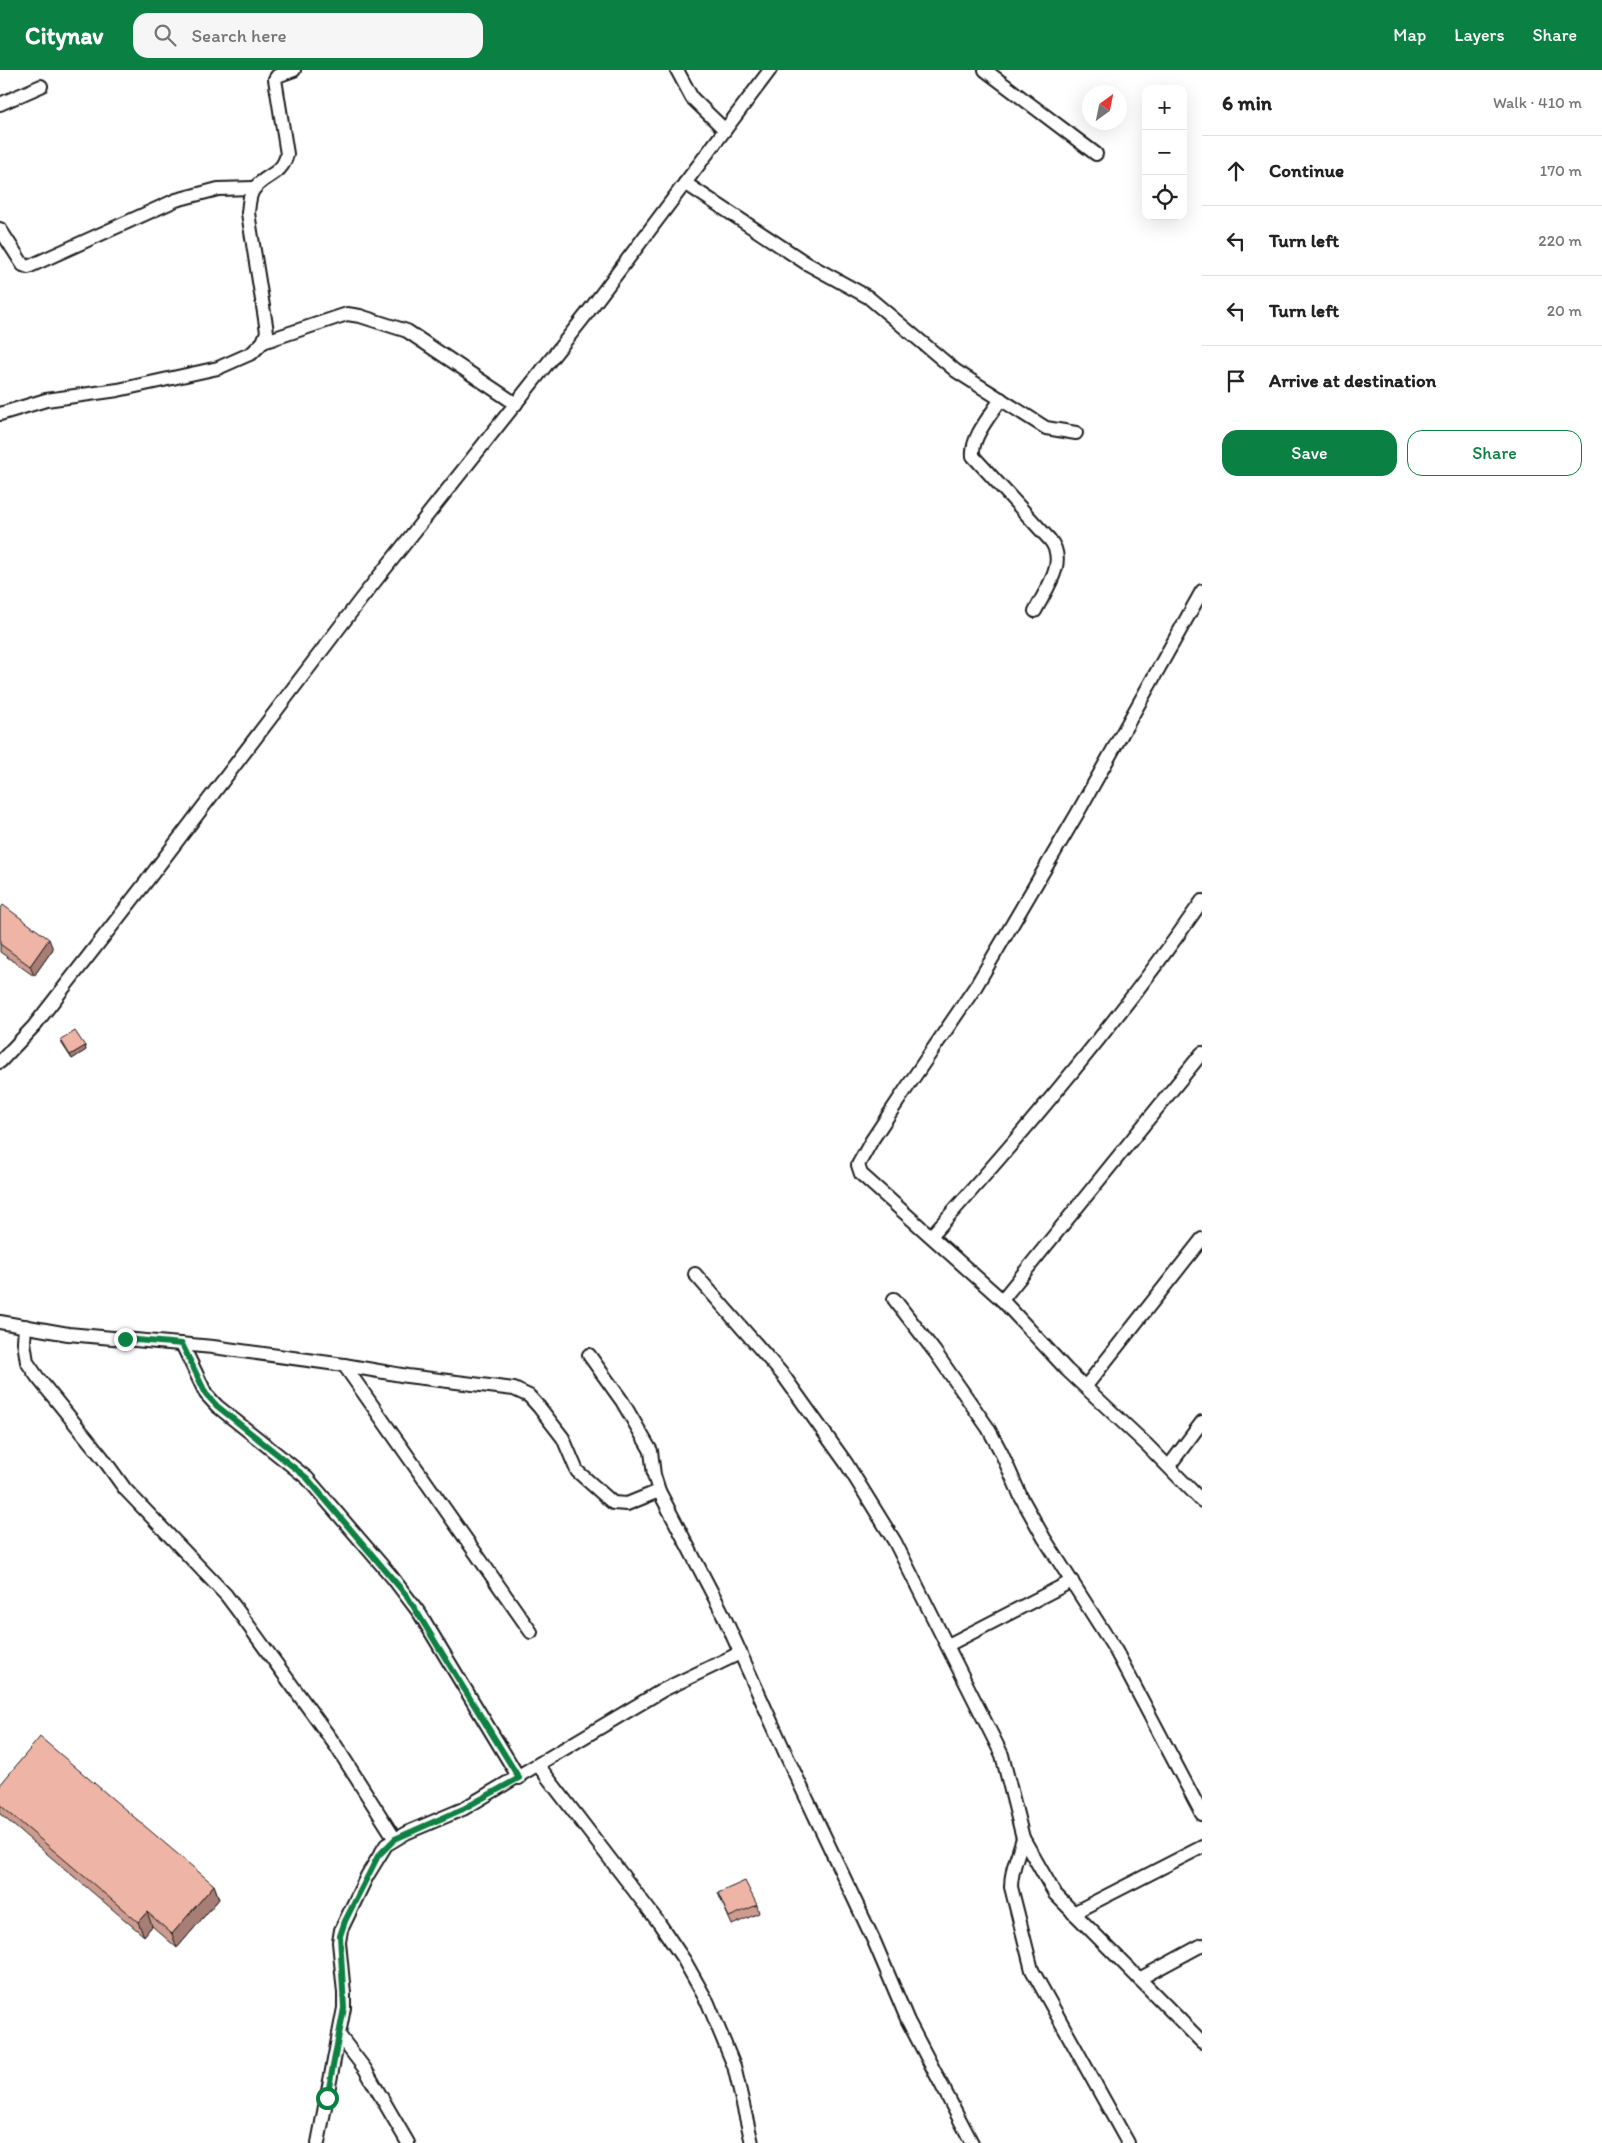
<!DOCTYPE html>
<meta charset="utf-8">
<style>
:root{--surface:#fff;--page:#f6f6f6;--text:#222;--muted:#767676;--line:#e0e0e0;--accent:#0b8043}
body{margin:0;font-family:Itim,sans-serif;background:var(--page);color:var(--text)}
.controls{position:absolute;right:15px;top:15px;display:grid;overflow:hidden;border-radius:10px;box-shadow:0 5px 20px #0002}
.controls button{width:45px;height:45px;display:grid;place-items:center;padding:0;border:0;border-bottom:1px solid var(--line);background:var(--surface);color:var(--text);font:25px sans-serif}
.compass{position:absolute;left:1082px;top:15px;width:45px;height:45px;border-radius:50%;background:var(--surface);box-shadow:0 5px 20px #0002;rotate:33deg}
.stop{position:absolute;width:15px;height:15px;margin:-11px;border:4px solid #0b8043;border-radius:50%;background:#fff}
.stop.end{background:#0b8043;border-color:#fff;box-shadow:0 1px 5px #0008}
.list{margin:0;padding:0;list-style:none}
h2{display:flex;justify-content:space-between;align-items:center;height:65px;margin:0;padding:0 20px;font-size:21px}
h2 small{font-size:16px;font-weight:400;color:var(--muted)}
.list li{display:grid;grid-template-columns:32px 1fr auto;gap:15px;align-items:center;box-sizing:border-box;height:70px;padding:0 20px;border-top:1px solid var(--line)}
.list b{display:block;font-size:19px;white-space:nowrap}
.list em{font-size:16px;font-style:normal;color:var(--muted)}
.actions{display:flex;gap:10px;padding:15px 20px}
.actions a{flex:1;padding:11px 0;border:1px solid var(--accent);border-radius:15px;text-align:center;font-size:18px;color:var(--accent)}
.actions .main{background:var(--accent);color:#fff}
.icon{flex:none;width:28px;height:28px;fill:none;stroke:currentColor;stroke-width:2;stroke-linecap:round;stroke-linejoin:round}
.map{position:relative;flex:none;width:1202px;height:2073px;overflow:hidden}
header{display:flex;align-items:center;gap:30px;box-sizing:border-box;height:70px;padding:0 25px;background:var(--accent);color:#fff}
header strong{font-size:24px}
nav{display:flex;gap:28px;margin-inline-start:auto;font-size:18px}
.search{width:350px;height:45px;background:var(--page);display:flex;align-items:center;gap:12px;box-sizing:border-box;padding:0 18px;border-radius:15px;color:var(--muted);font-size:19px}
main{display:flex}
aside{flex:1;background:var(--surface)}
.map>svg:first-child{display:block}
</style>
<header>
<strong>Citynav</strong>
<div class="search"><svg class="icon" aria-label="search" viewBox="0 0 24 24"><circle cx="10" cy="10" r="6"/><path d="M15 15l6 6"/></svg>Search here</div>
<nav><a>Map</a><a>Layers</a><a>Share</a></nav>
</header>
<main>
<div class="map">
<svg width="1202" height="2073" viewBox="0 0 1202 2073">
<rect width="100%" height="100%" fill="#fff"/>
<filter id="ink" filterUnits="userSpaceOnUse"><feTurbulence type="fractalNoise" baseFrequency=".02" numOctaves="2"/><feDisplacementMap in="SourceGraphic" scale="10" xChannelSelector="R" yChannelSelector="G"/><feConvolveMatrix kernelMatrix="1 2 1 2 8 2 1 2 1" color-interpolation-filters="sRGB"/></filter>
<g filter="url(#ink)">
<g fill="none" stroke-linecap="round" stroke-linejoin="round">
<!-- street casing -->
<g stroke="#1c1c1c" stroke-width="16">
<g id="street">
<polyline points="677,0 692,28 725,60"/>
<polyline points="985,0 1096,84"/>
<polyline points="0,34 41,16"/>
<polyline points="685,113 806,193 868,227 956,301 1046,358 1076,363"/>
<polyline points="0,159 23,195 28,197 176,130 218,119 254,118"/>
<polyline points="263,272 347,244 360,246 407,261 516,334"/>
<path d="M1001,329C991,345 971,367 973,386L1050,470C1068,492 1046,519 1035,541"/>
<path d="M0,344L46,330L118,320L218,298L252,283L263,272L267,262L266,255L248,143C249,135 249,125 254,119C265,104 282,106 287,84L275,9L277,6L294,0"/>
<polyline points="1202,521 1077,744 976,916 912,1010 872,1070 858,1095 861,1104 1002,1230 1067,1300 1147,1375 1202,1431"/>
<polyline points="0,992 34,956 143,816 361,529 585,246 770,0"/>
<path d="M931,1166C1027,1059 1120,949 1202,831"/>
<polyline points="695,1204 783,1305 846,1393 895,1472 1002,1685 1023,1768 1055,1824 1202,1972"/>
<polyline points="894,1229 935,1282 988,1358 1001,1382 1021,1427 1044,1468 1116,1581 1202,1744"/>
<polyline points="1002,1230 1202,983"/>
<polyline points="0,1252 68,1264 213,1277 344,1295 407,1306 514,1319 529,1326 539,1337 563,1368 577,1401 613,1433 627,1434 659,1421"/>
<polyline points="25,1256 24,1272 27,1292 38,1308 102,1387 125,1419 226,1525 238,1541 336,1676 395,1769"/>
<polyline points="182,1274 206,1324 217,1336 307,1408 392,1507 420,1544 519,1708"/>
<polyline points="589,1285 622,1331 651,1381 654,1405 659,1421 721,1540 788,1689 874,1871 908,1951 972,2073"/>
<polyline points="344,1295 531,1562"/>
<polyline points="1086,1316 1202,1169"/>
<polyline points="1169,1396 1202,1352"/>
<polyline points="948,1575 1072,1511"/>
<polyline points="538,1695 659,1853 684,1890 708,1933 734,1996 752,2073"/>
<path d="M1023,1768C1018,1786 1011,1799 1011,1817L1032,1900L1128,2073"/>
<polyline points="1073,1843 1202,1777"/>
<polyline points="1139,1909 1202,1875"/>
<polyline points="339,1965 365,1999 408,2073"/>
<polyline points="318,2073 344,1938 344,1923 339,1872 341,1860 367,1806 386,1775 406,1763 463,1739 663,1620 740,1583"/>
</g>
</g>
<!-- street -->
<use href="#street" stroke="#fff" stroke-width="12"/>
</g>
<!-- wall -->
<g fill="#cd9b8f" stroke="#1c1c1c">
<polygon points="0,840 53,879 34,906 0,882"/>
<polygon points="61,970 85,976 86,980 72,989 62,974"/>
<polygon points="0,1715 214,1815 219,1829 177,1878 152,1856 144,1866 0,1744"/>
<polygon points="718,1823 757,1835 759,1843 732,1855"/>
</g>
<!-- shaded-wall -->
<g fill="#a77e74" stroke="#1c1c1c">
<polygon points="49,869 53,879 34,906 30,896"/>
<polygon points="85,976 86,980 72,989 70,985"/>
<polygon points="214,1815 219,1829 177,1878 172,1864"/>
<polygon points="147,1842 152,1856 144,1866 138,1852"/>
</g>
<!-- building -->
<g fill="#eeb4a6" stroke="#1c1c1c">
<polygon points="3,835 49,869 30,896 0,874 0,840"/>
<polygon points="75,961 85,976 70,985 61,970"/>
<polygon points="40,1667 214,1815 172,1864 147,1842 138,1852 0,1735 0,1715"/>
<polygon points="745,1811 757,1835 729,1847 718,1823"/>
</g>
</g>
<g fill="none" stroke-linecap="round" stroke-linejoin="round" filter="url(#ink)">
<!-- route -->
<polyline stroke="#0b8043" stroke-width="6" points="125,1269 182,1274 206,1324 217,1336 307,1408 407,1526 519,1708 463,1739 395,1769 378,1786 345,1851 340,1866 344,1938 327,2028"/>
</g>
</svg>
<div class="controls">
<button>+</button>
<button>−</button>
<button><svg class="icon" aria-label="locate" viewBox="0 0 24 24"><circle cx="12" cy="12" r="6"/><path d="M12 2v4M12 18v4M2 12h4M18 12h4"/></svg></button>
</div>
<svg class="compass" viewBox="-18 -18 36 36"><path d="M0-13l5 13h-10z" fill="#e53935"/><path d="M0 13l5-13h-10z" fill="#767676"/></svg>
<div class="stop" style="left:327px;top:2028px"></div>
<div class="stop end" style="left:125px;top:1269px"></div>
</div>
<aside>
<h2>6 min<small>Walk · 410 m</small></h2>
<ul class="list">
<li><svg class="icon" aria-label="ahead" viewBox="0 0 24 24"><path d="M12 20V5M6 11l6-6 6 6"/></svg><div><b>Continue</b></div><em>170 m</em></li>
<li><svg class="icon" aria-label="left" viewBox="0 0 24 24"><path d="M17 20v-9H6M10 6l-5 5 5 5"/></svg><div><b>Turn left</b></div><em>220 m</em></li>
<li><svg class="icon" aria-label="left" viewBox="0 0 24 24"><path d="M17 20v-9H6M10 6l-5 5 5 5"/></svg><div><b>Turn left</b></div><em>20 m</em></li>
<li><svg class="icon" aria-label="arrive" viewBox="0 0 24 24"><path d="M6 21V4h12l-3 4 3 4H6"/></svg><div><b>Arrive at destination</b></div></li>
</ul>
<div class="actions"><a class="main">Save</a><a>Share</a></div>
</aside>
</main>
